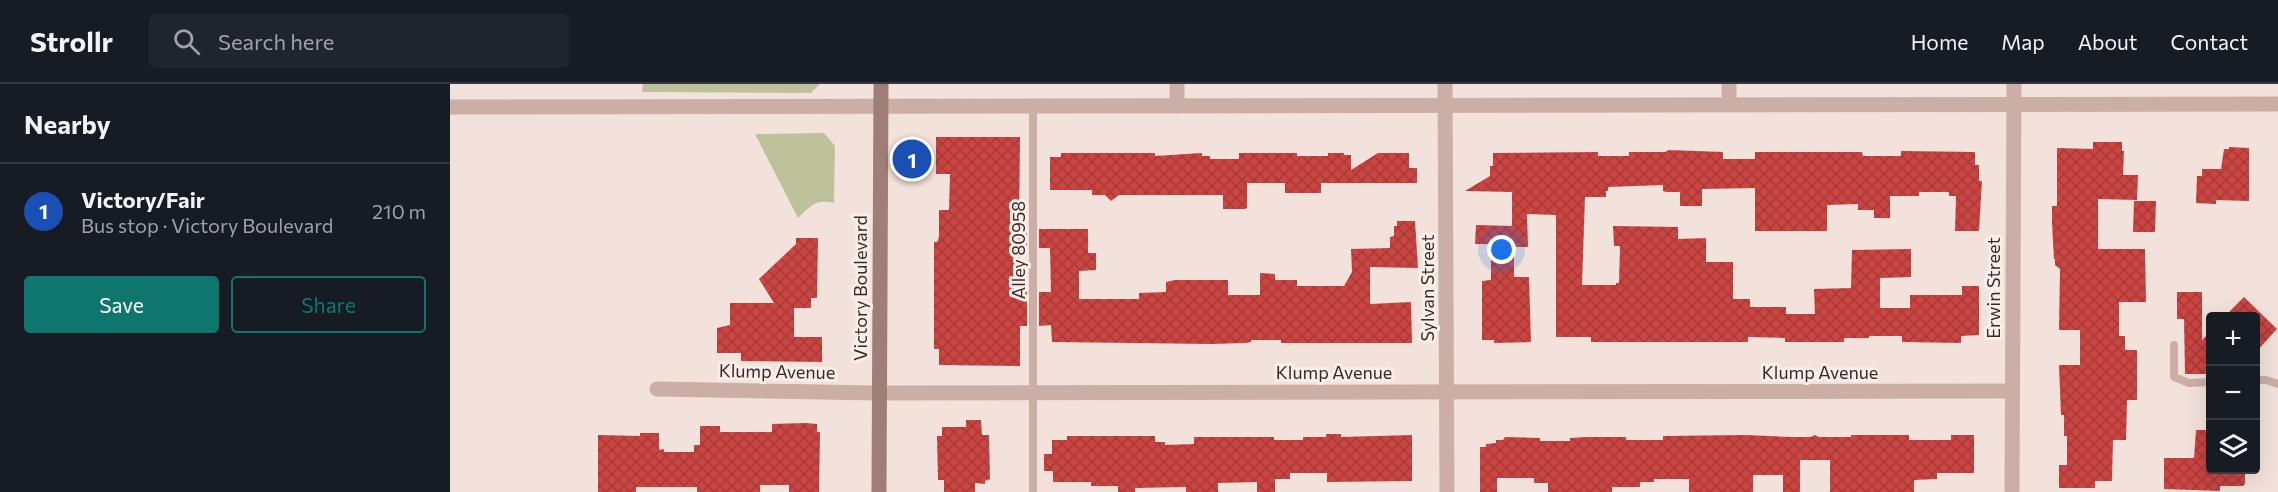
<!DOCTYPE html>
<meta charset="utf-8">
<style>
:root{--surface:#171b24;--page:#20242c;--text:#f1f3f6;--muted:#9ea1a6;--line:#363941;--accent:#0f766e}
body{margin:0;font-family:Commissioner,sans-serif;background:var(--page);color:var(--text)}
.controls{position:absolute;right:18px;bottom:18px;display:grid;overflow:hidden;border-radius:6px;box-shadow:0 6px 24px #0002}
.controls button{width:54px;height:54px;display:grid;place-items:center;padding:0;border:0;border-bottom:2px solid var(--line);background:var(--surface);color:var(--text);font:30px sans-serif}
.you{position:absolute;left:1052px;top:166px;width:21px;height:21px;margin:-15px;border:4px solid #fff;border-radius:50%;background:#1a73e8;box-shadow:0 0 0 9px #1a73e833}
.badge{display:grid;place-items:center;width:39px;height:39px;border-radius:50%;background:var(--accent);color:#fff;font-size:20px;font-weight:700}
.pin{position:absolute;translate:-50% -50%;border:3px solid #fff;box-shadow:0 2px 6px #0006}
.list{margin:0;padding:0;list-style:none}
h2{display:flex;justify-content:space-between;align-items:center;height:78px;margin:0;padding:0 24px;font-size:26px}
h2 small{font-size:20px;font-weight:400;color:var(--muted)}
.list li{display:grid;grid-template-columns:39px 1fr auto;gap:18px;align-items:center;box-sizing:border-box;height:96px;padding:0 24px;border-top:2px solid var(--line)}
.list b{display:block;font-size:22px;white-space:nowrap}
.list p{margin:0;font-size:20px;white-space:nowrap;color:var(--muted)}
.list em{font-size:20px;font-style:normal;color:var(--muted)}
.actions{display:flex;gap:12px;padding:18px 24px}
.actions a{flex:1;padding:14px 0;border:2px solid var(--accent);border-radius:6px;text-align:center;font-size:21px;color:var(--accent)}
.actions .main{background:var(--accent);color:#fff}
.icon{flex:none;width:33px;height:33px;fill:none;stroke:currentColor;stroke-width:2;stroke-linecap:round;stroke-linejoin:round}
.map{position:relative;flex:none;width:1828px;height:408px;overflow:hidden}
header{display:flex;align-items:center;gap:36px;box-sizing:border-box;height:84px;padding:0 30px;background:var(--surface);border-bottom:2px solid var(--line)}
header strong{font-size:28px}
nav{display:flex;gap:33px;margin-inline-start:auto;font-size:21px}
.search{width:420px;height:54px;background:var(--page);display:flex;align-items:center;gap:15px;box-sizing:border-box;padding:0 21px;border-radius:6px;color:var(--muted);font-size:22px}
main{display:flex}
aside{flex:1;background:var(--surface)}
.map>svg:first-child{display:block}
</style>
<header>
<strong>Strollr</strong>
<div class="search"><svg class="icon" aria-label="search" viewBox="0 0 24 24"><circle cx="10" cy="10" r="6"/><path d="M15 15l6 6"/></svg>Search here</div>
<nav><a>Home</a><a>Map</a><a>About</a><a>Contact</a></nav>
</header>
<main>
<aside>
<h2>Nearby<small></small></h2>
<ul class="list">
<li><span class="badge" style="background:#1a4fb4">1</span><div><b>Victory/Fair</b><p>Bus stop · Victory Boulevard</p></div><em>210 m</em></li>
</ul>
<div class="actions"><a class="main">Save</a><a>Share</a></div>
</aside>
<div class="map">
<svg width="1828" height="408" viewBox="0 0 1828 408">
<defs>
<pattern id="building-cross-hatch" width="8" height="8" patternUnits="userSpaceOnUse" patternTransform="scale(1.5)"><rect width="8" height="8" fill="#ca4542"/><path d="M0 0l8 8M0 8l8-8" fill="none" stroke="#a53a37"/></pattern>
</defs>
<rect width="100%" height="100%" fill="#f3e2db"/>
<!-- green -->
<g fill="#bec29b">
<polygon points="193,0 370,0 361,9 192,8"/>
<path d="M374,49L385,62L384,119C365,115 361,122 348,134L305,50Z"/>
</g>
<!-- building -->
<g fill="url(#building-cross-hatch)">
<polygon points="486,53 570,53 569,146 577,145 577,164 570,164 570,208 577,208 577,242 570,242 570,282 489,281 489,265 484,265 484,158 487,158 489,153 489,126 499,126 500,90 486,90"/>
<polygon points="1643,58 1672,58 1672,67 1674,67 1673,91 1688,91 1687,116 1648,115 1648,165 1695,165 1696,218 1669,218 1669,252 1675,252 1675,266 1687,266 1687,316 1677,316 1676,356 1663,356 1662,397 1645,397 1645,404 1609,404 1609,381 1617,381 1617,352 1614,352 1614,331 1611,331 1609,281 1630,281 1630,246 1609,246 1610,185 1605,181 1605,175 1604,175 1602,139 1602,122 1607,122 1607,64 1643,65"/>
<polygon points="1779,63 1799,64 1799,117 1766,116 1766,120 1746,119 1747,92 1752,92 1752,85 1771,85 1774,65 1779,65"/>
<polygon points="1219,66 1273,68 1273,75 1305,75 1305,68 1412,68 1413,72 1451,72 1451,67 1525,68 1525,81 1529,81 1529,97 1532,97 1529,147 1505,147 1506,112 1499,112 1499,108 1469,108 1469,112 1440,112 1440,134 1424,134 1424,126 1408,126 1408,120 1377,121 1377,147 1305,147 1305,104 1252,105 1252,122 1230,122 1230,108 1216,108 1213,107 1213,101 1158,103 1158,107 1156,107 1156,113 1135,113 1132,201 1166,201 1166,199 1169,199 1170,162 1164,162 1163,142 1228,143 1228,155 1256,154 1256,178 1283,178 1283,215 1300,215 1300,223 1336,223 1336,230 1365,230 1364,205 1401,204 1402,166 1461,165 1461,193 1430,194 1430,224 1460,224 1460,211 1512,211 1512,202 1529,202 1529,251 1511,252 1511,259 1452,258 1452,252 1419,252 1419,254 1394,254 1394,258 1335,258 1335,254 1298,253 1298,258 1141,258 1141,253 1106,253 1106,131 1077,130 1078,163 1064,163 1064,193 1079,193 1081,258 1044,259 1044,256 1032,256 1032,197 1041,196 1041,160 1025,160 1026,141 1062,142 1062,108 1015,107 1040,92 1040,82 1043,82 1043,69 1148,68 1148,72 1179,72 1179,68 1215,68"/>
<polygon points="611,69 705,69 705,72 752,69 752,72 760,72 760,75 789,75 789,69 847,69 847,72 878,72 878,69 894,69 894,71 901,71 901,86 928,69 959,69 959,84 967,84 967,99 871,99 871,109 835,109 835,99 797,99 797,124 795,125 773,125 773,111 669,111 661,117 655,111 642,111 642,106 600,106 600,73 611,73"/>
<polygon points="1684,117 1706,117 1705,148 1683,148"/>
<polygon points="947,137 965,137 968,184 920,183 920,220 961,218 962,259 831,259 831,256 801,256 801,258 795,259 761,260 602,258 601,241 589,242 589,208 601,208 600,164 589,164 589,145 638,145 638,169 646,169 646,186 629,187 629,215 689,215 689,209 716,208 716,198 725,196 778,196 778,211 810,211 810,189 825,190 825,196 847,196 847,202 894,202 902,188 901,165 940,164 940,153 944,152 944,142 947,142"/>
<polygon points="346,154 368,154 367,214 361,214 361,224 344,224 344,253 372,253 372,278 291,277 291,269 267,269 267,244 280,241 280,219 324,219 309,195 346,160"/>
<polygon points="1727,208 1752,208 1752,256 1757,251 1757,290 1735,290 1734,235 1727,235"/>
<polygon points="1794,213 1827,245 1806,268 1806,232 1775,232"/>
<polygon points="516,336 531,336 532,351 539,351 540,395 535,397 535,400 525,399 525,408 494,408 494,396 488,396 487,352 492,352 492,343 516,343"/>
<polygon points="356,339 367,340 367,348 370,348 369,408 339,408 339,401 310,401 310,408 247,408 247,403 186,403 186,408 148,408 148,351 190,352 190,349 209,349 209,366 214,365 214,368 244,368 244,361 250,361 250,342 270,342 270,348 322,348 322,340"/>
<polygon points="1746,346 1761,346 1761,386 1795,386 1795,400 1793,402 1770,402 1770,407 1714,405 1714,374 1744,374"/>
<polygon points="876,350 891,350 891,353 962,351 962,397 877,398 877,389 840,389 840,395 825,395 825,408 807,408 807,398 768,399 768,408 736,408 736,403 685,404 685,408 668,408 668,402 641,402 641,398 603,398 603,387 594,387 594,370 602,370 602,356 617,356 617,352 705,352 705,358 715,358 715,361 744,360 744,353 824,353 824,356 853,356 853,353 876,353"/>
<polygon points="1296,351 1341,353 1361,353 1365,351 1369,353 1401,353 1401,351 1459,351 1459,356 1501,356 1501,351 1524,351 1524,389 1487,389 1487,395 1464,396 1464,408 1380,408 1380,376 1350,376 1350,408 1333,408 1333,391 1303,391 1303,408 1239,408 1239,395 1204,395 1204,398 1190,398 1190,403 1162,403 1162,408 1098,408 1098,399 1084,399 1084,394 1047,394 1047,408 1030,408 1030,363 1036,363 1036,360 1046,359 1046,356 1053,356 1055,353 1090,354 1090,357 1120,357 1120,354 1137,353 1176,353 1176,356 1213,356 1213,352"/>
</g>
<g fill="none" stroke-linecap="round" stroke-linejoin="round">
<!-- lane -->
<g stroke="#cbafa7" stroke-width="8">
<polyline points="1724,261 1724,293 1739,299 1760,298"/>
<polyline points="1806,296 1816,296 1828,300"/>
<polyline points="583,408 583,23"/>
</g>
<!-- street -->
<g stroke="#cbafa7" stroke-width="15">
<polyline points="727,0 727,22"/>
<polyline points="995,0 997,408"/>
<polyline points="1279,20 1279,0"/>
<polyline points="0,23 1828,20"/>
<polyline points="207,305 429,309 1562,307"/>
<polyline points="1562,408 1564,0"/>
</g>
<!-- secondary -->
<polyline stroke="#9f7e78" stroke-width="15" points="429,408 431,0"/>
</g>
<g text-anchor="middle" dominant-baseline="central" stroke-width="6" stroke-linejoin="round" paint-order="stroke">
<!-- street labels -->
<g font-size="18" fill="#372928" stroke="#faeee8">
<text transform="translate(568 166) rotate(-90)">Alley 80958</text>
<text transform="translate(410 204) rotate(-90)">Victory Boulevard</text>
<text transform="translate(977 204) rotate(-90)">Sylvan Street</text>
<text transform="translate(1543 204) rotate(-90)">Erwin Street</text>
<text transform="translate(327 287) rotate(1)">Klump Avenue</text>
<text x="884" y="288">Klump Avenue</text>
<text x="1370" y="288">Klump Avenue</text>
</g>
</g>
</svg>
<div class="controls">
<button>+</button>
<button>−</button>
<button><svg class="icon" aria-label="layers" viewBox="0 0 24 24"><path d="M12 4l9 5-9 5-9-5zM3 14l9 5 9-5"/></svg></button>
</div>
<div class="you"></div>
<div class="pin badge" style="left:462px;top:75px;background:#1a4fb4">1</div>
</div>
</main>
